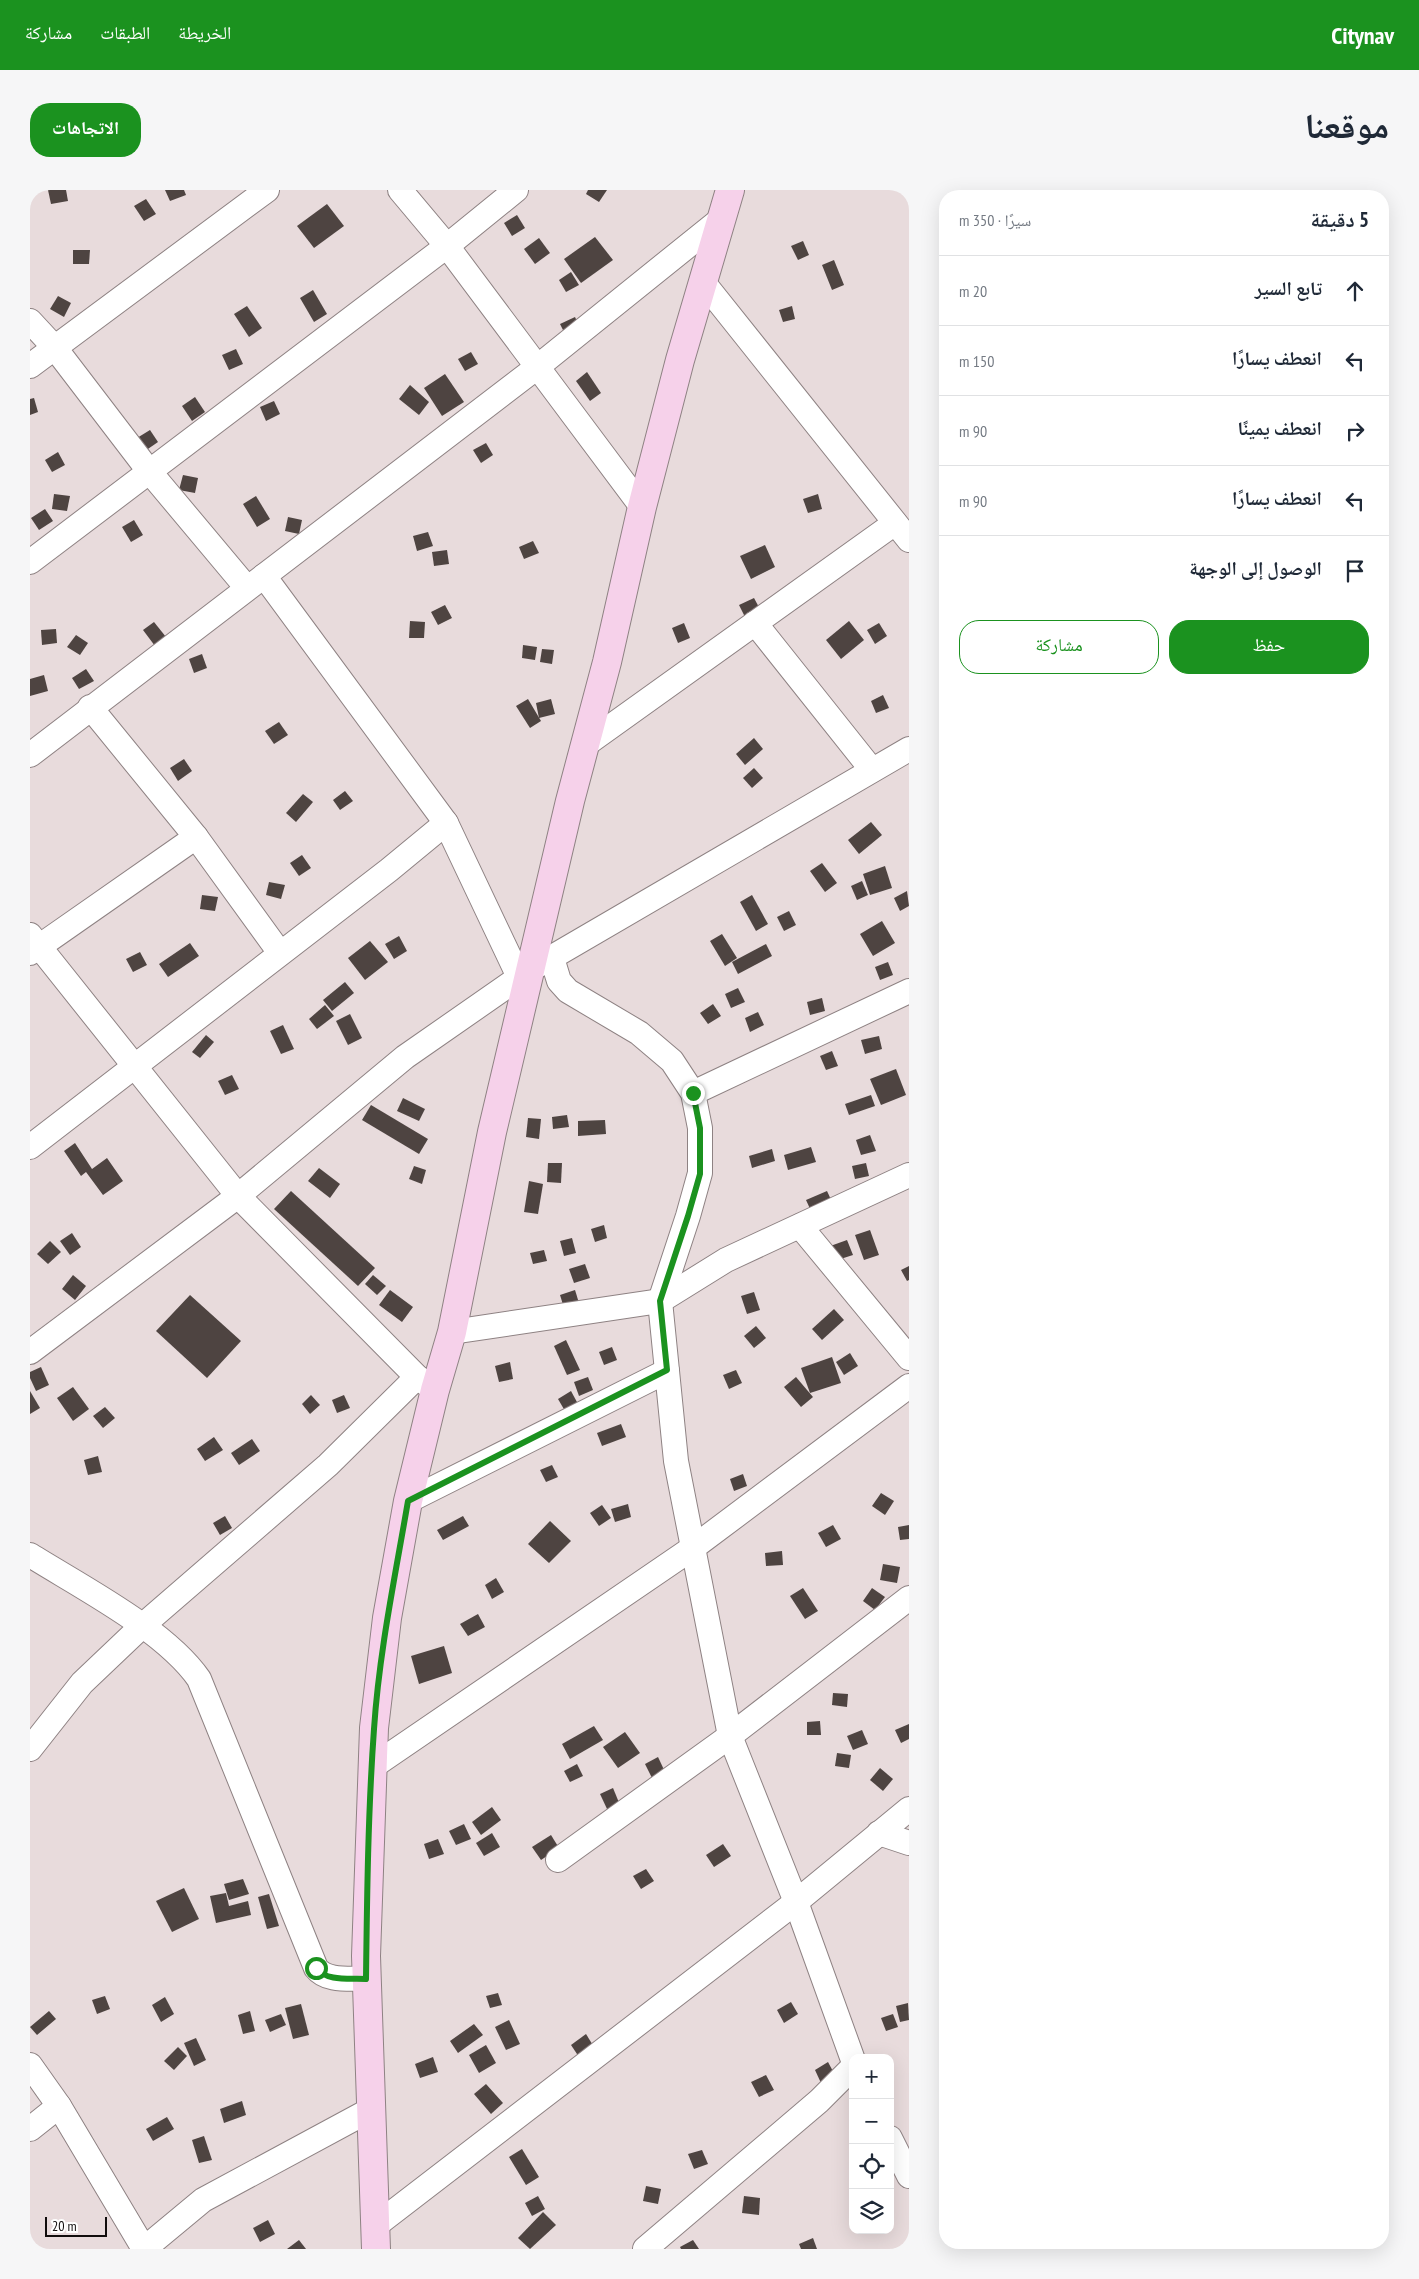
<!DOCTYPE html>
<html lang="ar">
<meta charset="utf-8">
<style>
:root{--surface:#fff;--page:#f6f6f7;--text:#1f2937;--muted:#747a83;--line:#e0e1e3;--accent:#1b921f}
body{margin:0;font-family:"PT Sans Narrow","Noto Naskh Arabic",sans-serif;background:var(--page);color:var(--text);direction:rtl}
.controls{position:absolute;right:15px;bottom:15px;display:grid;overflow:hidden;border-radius:10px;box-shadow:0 5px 20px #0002}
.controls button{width:45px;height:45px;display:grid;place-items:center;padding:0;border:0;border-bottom:1px solid var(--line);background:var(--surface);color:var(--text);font:25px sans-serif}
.scale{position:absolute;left:15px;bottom:12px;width:62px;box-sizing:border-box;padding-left:5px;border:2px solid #110d0d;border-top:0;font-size:14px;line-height:18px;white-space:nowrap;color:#110d0d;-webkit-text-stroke:4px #fff;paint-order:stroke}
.stop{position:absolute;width:15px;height:15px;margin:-11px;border:4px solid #1b921f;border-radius:50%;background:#fff}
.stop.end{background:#1b921f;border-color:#fff;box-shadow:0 1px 5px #0008}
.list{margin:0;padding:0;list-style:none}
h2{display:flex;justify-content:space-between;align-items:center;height:65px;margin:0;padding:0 20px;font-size:21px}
h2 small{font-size:16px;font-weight:400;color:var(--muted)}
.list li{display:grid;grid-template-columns:32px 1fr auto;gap:15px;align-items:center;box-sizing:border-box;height:70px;padding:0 20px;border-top:1px solid var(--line)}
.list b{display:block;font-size:19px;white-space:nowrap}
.list em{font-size:16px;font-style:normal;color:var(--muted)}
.actions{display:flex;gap:10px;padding:15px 20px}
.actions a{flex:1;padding:11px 0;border:1px solid var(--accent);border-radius:20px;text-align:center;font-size:18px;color:var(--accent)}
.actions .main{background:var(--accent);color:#fff}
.icon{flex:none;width:28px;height:28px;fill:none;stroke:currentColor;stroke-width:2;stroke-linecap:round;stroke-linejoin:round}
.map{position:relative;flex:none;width:879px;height:2059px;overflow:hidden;direction:ltr;border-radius:20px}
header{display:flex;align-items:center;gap:30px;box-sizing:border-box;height:70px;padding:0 25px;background:var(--accent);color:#fff}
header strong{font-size:24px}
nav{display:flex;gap:28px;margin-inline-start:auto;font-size:18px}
.intro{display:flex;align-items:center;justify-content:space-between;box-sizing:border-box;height:120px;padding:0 30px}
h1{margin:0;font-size:35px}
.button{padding:12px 22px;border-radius:20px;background:var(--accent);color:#fff;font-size:18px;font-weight:700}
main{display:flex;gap:30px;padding:0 30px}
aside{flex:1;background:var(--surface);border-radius:20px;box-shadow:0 5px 20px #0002}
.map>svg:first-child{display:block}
</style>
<header>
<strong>Citynav</strong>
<nav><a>الخريطة</a><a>الطبقات</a><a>مشاركة</a></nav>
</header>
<div class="intro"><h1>موقعنا</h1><a class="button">الاتجاهات</a></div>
<main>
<aside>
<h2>5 دقيقة<small>سيرًا · 350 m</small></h2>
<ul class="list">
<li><svg class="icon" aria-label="ahead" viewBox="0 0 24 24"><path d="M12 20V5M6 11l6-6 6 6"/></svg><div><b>تابع السير</b></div><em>20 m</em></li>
<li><svg class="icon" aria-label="left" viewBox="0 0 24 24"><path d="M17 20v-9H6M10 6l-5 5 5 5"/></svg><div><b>انعطف يسارًا</b></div><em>150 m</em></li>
<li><svg class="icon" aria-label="right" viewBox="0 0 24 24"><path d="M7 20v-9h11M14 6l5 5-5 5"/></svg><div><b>انعطف يمينًا</b></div><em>90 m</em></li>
<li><svg class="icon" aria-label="left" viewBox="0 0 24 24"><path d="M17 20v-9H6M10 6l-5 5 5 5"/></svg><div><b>انعطف يسارًا</b></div><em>90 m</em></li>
<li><svg class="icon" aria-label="arrive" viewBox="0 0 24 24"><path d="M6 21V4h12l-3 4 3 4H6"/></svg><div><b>الوصول إلى الوجهة</b></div></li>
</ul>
<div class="actions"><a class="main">حفظ</a><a>مشاركة</a></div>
</aside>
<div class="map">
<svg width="879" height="2059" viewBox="0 0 879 2059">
<rect width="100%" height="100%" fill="#e8dbdc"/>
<!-- building -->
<g fill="#4e4441">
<polygon points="18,0 36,0 38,11 21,14"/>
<polygon points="135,0 154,0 156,5 140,11"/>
<polygon points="558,0 577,0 569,12 556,4"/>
<polygon points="116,9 126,24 114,31 104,16"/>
<polygon points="297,14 314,36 284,58 267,36"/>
<polygon points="487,25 495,38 482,46 474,33"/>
<polygon points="565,47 583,70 551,93 534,69"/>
<polygon points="509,48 520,63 505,74 494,59"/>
<polygon points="773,51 779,65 768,70 761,56"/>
<polygon points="43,60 60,60 59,74 43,74"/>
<polygon points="804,70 814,95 802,100 792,75"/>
<polygon points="541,82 549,95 536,102 529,90"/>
<polygon points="283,100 297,124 284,132 270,108"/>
<polygon points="28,106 41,113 34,127 20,119"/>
<polygon points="217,116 232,138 219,147 204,124"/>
<polygon points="762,116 765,129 753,132 749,120"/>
<polygon points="545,127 550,138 535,144 530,134"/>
<polygon points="206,159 213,174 199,180 192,165"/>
<polygon points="441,162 448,174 435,181 428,169"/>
<polygon points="557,182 571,203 560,211 546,191"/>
<polygon points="415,184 434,212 412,226 394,198"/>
<polygon points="380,195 399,212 389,225 369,209"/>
<polygon points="165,207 175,222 162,231 152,216"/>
<polygon points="4,208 8,222 0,225 0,209"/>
<polygon points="244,211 250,224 236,231 230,217"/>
<polygon points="120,240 128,252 115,261 107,248"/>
<polygon points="456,253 463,265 451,273 443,260"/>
<polygon points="28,262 35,275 22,282 15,270"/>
<polygon points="153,285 168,288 165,303 149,300"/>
<polygon points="24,304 40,306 37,321 22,319"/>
<polygon points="788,304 792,319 778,323 773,309"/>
<polygon points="226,306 240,329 227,337 213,314"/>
<polygon points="15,319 23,331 9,340 1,328"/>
<polygon points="258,327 272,330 269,344 255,341"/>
<polygon points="104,330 113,345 101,352 92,337"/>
<polygon points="398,342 403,356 387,361 383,346"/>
<polygon points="503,351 509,363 494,369 489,357"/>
<polygon points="735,355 745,377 721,389 710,366"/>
<polygon points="417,360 419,374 404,376 402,362"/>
<polygon points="724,408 731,421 716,429 709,415"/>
<polygon points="415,415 422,428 408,435 401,422"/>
<polygon points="380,431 395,432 394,448 379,448"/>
<polygon points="819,431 834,450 811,469 796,450"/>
<polygon points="124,432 136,447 125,456 113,440"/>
<polygon points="654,433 660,448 648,453 642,438"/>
<polygon points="849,433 857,446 845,454 837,440"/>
<polygon points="26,439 27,453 12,455 11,440"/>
<polygon points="46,445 58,453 50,465 37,457"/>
<polygon points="493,455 507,457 505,470 492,468"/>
<polygon points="512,459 524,460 522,474 510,472"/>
<polygon points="172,464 177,478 164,483 159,469"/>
<polygon points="56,479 64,491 49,499 42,488"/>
<polygon points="14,485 18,501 0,506 0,489"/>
<polygon points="853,505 859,518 846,523 841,511"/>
<polygon points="498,509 511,531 500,538 486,516"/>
<polygon points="521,509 525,524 509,528 506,513"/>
<polygon points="249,532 258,545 244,554 235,541"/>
<polygon points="724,548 733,559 715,575 706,564"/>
<polygon points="154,569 162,581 148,591 140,578"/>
<polygon points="724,578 733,588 722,598 713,588"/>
<polygon points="315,601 323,611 310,620 303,610"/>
<polygon points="273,604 283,612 266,632 256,623"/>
<polygon points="841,632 852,645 829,664 818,650"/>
<polygon points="272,665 281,678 269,686 260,673"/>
<polygon points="792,673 807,693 795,702 780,681"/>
<polygon points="855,676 862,698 840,705 833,684"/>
<polygon points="832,691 838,705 827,710 821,696"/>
<polygon points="239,692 255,695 251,709 236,705"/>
<polygon points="877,701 879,716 870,721 864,708"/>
<polygon points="172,705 188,707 185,721 170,719"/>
<polygon points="722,705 738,734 726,741 710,712"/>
<polygon points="759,721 766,735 754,741 747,727"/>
<polygon points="852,731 865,753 843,766 830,744"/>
<polygon points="692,744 707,768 695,776 680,751"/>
<polygon points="369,746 377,761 364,769 355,754"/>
<polygon points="340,751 358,772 335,790 318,768"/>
<polygon points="160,753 169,766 138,787 129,774"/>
<polygon points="736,754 742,766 708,784 702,772"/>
<polygon points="110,762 117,775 103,782 96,769"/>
<polygon points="858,772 863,785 850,790 845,777"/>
<polygon points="315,792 324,803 302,821 293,810"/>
<polygon points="708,798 715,812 701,818 695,804"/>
<polygon points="792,808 795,821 780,825 777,812"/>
<polygon points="683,814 691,826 678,834 670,823"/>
<polygon points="295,815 304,826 287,839 279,829"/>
<polygon points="728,822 734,835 720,842 715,828"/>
<polygon points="320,824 332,848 318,855 306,831"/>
<polygon points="253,835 264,859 251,864 240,841"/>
<polygon points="176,845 184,852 170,868 162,862"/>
<polygon points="849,846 852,859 835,864 831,850"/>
<polygon points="802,861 808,876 796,880 790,866"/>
<polygon points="866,879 876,905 851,915 840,889"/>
<polygon points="202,885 209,899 195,905 188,891"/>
<polygon points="841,905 845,916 819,925 815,914"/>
<polygon points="373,908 395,919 389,931 367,921"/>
<polygon points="341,915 398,949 389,964 332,930"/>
<polygon points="537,925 539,937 523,939 522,927"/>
<polygon points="498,928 511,929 509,949 496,947"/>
<polygon points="575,930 576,944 548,946 548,931"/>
<polygon points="840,945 846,961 831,965 826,950"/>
<polygon points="45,953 62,979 77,968 93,991 73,1005 56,982 51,986 34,961"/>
<polygon points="781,957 786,972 758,980 754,965"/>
<polygon points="742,959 745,971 722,978 719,966"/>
<polygon points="518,973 532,973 531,993 517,992"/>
<polygon points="836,973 839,986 825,989 822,976"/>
<polygon points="384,976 396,980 392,994 379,989"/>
<polygon points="289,978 310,994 300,1008 278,991"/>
<polygon points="499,991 513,994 508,1024 494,1022"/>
<polygon points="261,1001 345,1078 328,1096 244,1019"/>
<polygon points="797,1001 803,1014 782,1023 776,1010"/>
<polygon points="574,1035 577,1048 565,1052 561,1039"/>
<polygon points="840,1040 849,1065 834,1070 825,1045"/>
<polygon points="42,1043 51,1057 40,1065 30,1051"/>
<polygon points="542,1048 546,1063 534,1066 530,1051"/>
<polygon points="817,1050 823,1065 798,1073 792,1059"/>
<polygon points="20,1051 31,1062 18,1074 7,1064"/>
<polygon points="514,1060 517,1071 503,1074 500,1063"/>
<polygon points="555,1074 560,1088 544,1093 539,1079"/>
<polygon points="879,1076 879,1090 877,1091 871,1080"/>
<polygon points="43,1085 56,1096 45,1110 32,1099"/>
<polygon points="343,1085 356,1096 347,1105 335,1094"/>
<polygon points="360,1100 383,1117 372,1132 349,1115"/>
<polygon points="545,1100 549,1113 534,1118 530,1105"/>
<polygon points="724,1102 730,1120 717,1124 711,1106"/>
<polygon points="160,1105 211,1151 177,1188 126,1141"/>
<polygon points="804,1119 814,1130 792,1150 782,1139"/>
<polygon points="726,1136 736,1148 724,1158 714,1146"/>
<polygon points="536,1150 550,1180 537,1185 524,1156"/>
<polygon points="582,1157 587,1170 574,1175 569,1162"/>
<polygon points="820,1163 828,1176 814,1185 806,1172"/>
<polygon points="802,1167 811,1193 780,1203 771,1178"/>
<polygon points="480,1172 483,1189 469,1192 465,1176"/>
<polygon points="11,1177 19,1195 6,1201 0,1188 0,1182"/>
<polygon points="706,1180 712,1193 699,1199 693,1185"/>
<polygon points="558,1187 563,1200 549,1206 544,1192"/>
<polygon points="766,1187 783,1207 771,1217 754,1197"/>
<polygon points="43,1197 59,1219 43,1231 27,1208"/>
<polygon points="0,1201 10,1218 0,1224"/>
<polygon points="541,1201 548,1214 535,1221 528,1209"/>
<polygon points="281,1205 290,1215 280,1224 272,1214"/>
<polygon points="314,1205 320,1218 307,1223 302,1210"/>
<polygon points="75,1217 85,1228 73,1238 63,1226"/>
<polygon points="591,1234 596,1247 572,1256 567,1243"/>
<polygon points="184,1247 193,1260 175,1271 167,1259"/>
<polygon points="222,1249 230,1261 209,1275 201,1263"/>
<polygon points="68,1266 72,1282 58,1285 54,1270"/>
<polygon points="522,1275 528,1287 516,1292 510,1280"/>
<polygon points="713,1284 717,1296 704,1301 700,1289"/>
<polygon points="851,1303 864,1311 855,1325 842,1316"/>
<polygon points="598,1314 601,1327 585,1332 581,1319"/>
<polygon points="572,1315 581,1328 569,1336 560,1323"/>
<polygon points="195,1326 202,1338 190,1345 183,1333"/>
<polygon points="433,1326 439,1336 413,1350 407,1340"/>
<polygon points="520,1331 541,1351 519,1373 498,1354"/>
<polygon points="803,1335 811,1349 796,1357 788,1343"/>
<polygon points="879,1335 879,1349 870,1350 868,1337"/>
<polygon points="752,1361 753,1375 736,1376 735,1363"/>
<polygon points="853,1374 870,1377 867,1393 850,1390"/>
<polygon points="466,1388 474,1402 462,1409 455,1395"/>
<polygon points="773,1398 788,1421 775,1429 760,1406"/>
<polygon points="842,1398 855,1407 845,1420 833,1411"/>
<polygon points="448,1424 455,1437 438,1446 430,1434"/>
<polygon points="414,1456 422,1483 389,1494 381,1466"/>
<polygon points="803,1503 818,1504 817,1517 802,1515"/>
<polygon points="790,1531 791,1545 777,1545 777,1532"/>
<polygon points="879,1534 879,1549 871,1553 865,1540"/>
<polygon points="564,1536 573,1550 540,1569 532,1554"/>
<polygon points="832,1540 838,1554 823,1560 817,1546"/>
<polygon points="595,1542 610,1563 588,1578 573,1557"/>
<polygon points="807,1563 821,1565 819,1578 805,1576"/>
<polygon points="628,1567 636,1584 623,1590 615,1574"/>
<polygon points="547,1574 553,1586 540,1592 534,1581"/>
<polygon points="850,1578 863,1589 853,1601 840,1590"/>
<polygon points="583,1598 590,1615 578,1621 570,1604"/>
<polygon points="462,1617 471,1630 451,1645 442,1632"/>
<polygon points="434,1634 441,1649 426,1655 419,1641"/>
<polygon points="462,1643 470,1657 454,1666 446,1653"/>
<polygon points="521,1645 529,1658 511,1670 502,1657"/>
<polygon points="408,1649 414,1664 399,1669 394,1654"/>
<polygon points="693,1654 701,1666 684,1677 676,1665"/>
<polygon points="616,1679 624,1691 611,1699 603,1686"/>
<polygon points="213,1689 219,1704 199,1710 194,1694"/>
<polygon points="154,1698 169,1729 142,1742 126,1711"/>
<polygon points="196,1703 199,1716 218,1711 221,1725 186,1733 180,1706"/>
<polygon points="239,1704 249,1736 237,1739 228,1707"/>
<polygon points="468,1803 472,1815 460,1818 456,1806"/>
<polygon points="75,1806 80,1819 67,1824 62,1810"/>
<polygon points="135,1807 144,1824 131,1832 122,1815"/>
<polygon points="761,1812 768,1824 754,1833 747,1820"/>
<polygon points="878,1813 879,1830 870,1832 866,1816"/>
<polygon points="271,1814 279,1845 263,1849 255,1818"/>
<polygon points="19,1821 26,1829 7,1845 0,1837"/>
<polygon points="220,1821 225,1841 213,1844 208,1825"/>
<polygon points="251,1824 256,1835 240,1842 235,1830"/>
<polygon points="863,1824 868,1837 856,1841 851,1828"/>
<polygon points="479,1830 490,1854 476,1860 465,1837"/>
<polygon points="444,1834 453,1845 428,1863 420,1851"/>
<polygon points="556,1844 564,1857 549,1867 541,1855"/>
<polygon points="166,1848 176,1870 164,1876 154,1853"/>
<polygon points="456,1855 466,1873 449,1883 439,1865"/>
<polygon points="148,1857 157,1866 144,1880 134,1871"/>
<polygon points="403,1867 408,1882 390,1888 385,1874"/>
<polygon points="798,1872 805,1885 791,1893 785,1880"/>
<polygon points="736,1885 744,1900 729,1907 721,1892"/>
<polygon points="456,1894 473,1913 461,1924 444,1904"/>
<polygon points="212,1911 216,1925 194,1933 190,1919"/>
<polygon points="137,1927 144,1939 123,1951 116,1939"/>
<polygon points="174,1946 182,1970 169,1973 162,1950"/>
<polygon points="492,1959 509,1987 496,1995 479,1967"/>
<polygon points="672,1960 678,1974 664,1979 658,1964"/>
<polygon points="616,1996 631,1999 628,2014 613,2011"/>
<polygon points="508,2006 515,2019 502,2026 495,2013"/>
<polygon points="714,2006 730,2008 729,2025 712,2023"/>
<polygon points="513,2022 526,2035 500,2059 488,2048"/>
<polygon points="238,2030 245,2044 230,2052 223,2038"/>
<polygon points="783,2048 787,2059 771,2059 769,2054"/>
<polygon points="269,2050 276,2059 257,2059"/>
<polygon points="663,2050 669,2059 651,2059 650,2057"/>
</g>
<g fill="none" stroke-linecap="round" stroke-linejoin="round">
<!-- street casing -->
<g stroke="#8e8283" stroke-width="26">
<g id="street">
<polyline points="370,0 417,56 612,317"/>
<polyline points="673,92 879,350"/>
<polyline points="0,131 25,158 119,281 217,398"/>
<polyline points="0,176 237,0"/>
<polyline points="0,372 417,56 486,0"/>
<polyline points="234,386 416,633 489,787"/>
<polyline points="725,433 842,580"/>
<polyline points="60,517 166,647 250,763"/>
<polyline points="555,555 865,333"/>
<polyline points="0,565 506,178 691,29"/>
<polyline points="0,745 208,1006 387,1187 405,1200"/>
<polyline points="0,763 166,647"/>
<polyline points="522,768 529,791 538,801 609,843 642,871 663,903 670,938 670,983 658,1026 630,1111 646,1271 700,1546 766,1712 823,1870"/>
<polyline points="663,903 879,801"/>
<polyline points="0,957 359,680 416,633"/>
<polyline points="770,1036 879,1168"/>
<polyline points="422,1142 630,1111 696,1070 879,985"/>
<polyline points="0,1162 208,1006 375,867 500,780 879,559"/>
<polyline points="378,1311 637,1181"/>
<path d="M0,1365C51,1397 135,1440 169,1489L286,1778C297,1792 320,1788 336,1789"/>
<polyline points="0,1559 52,1493 112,1436 298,1275 387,1187"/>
<polyline points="342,1577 664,1357 879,1196"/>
<polyline points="849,1643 879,1653"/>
<polyline points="528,1670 700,1546 879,1408"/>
<polyline points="0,1875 29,1916 114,2059"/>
<polyline points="0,1939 29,1916"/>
<polyline points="860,1948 879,1986"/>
<polyline points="345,2036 766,1712 879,1619"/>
<polyline points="114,2059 173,2010 340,1920"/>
<polyline points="615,2059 789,1911 823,1877"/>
</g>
</g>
<!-- secondary casing -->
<g stroke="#8e8283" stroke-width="30">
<polyline id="secondary" points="346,2059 336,1766 344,1538 357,1428 378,1311 405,1200 422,1142 462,942 540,611 577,472 612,317 650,170 700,0"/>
</g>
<!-- street -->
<use href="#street" stroke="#fff" stroke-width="24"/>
<!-- secondary -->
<use href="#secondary" stroke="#f6d1ea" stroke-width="28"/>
</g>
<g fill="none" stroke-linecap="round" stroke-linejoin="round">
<!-- route -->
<path stroke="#1b921f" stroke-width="6" d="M286,1778C297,1792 320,1788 336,1789C337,1706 338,1622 344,1539C349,1463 365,1387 378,1311L637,1180L630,1111L658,1026L670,984V938L663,903"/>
</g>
</svg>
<div class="controls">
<button>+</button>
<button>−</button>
<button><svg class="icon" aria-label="locate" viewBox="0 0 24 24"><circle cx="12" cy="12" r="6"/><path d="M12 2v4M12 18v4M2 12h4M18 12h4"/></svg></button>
<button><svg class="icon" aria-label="layers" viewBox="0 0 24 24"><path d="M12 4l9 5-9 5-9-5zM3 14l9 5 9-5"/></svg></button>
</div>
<div class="scale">20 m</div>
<div class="stop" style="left:286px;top:1778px"></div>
<div class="stop end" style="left:663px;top:903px"></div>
</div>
</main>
